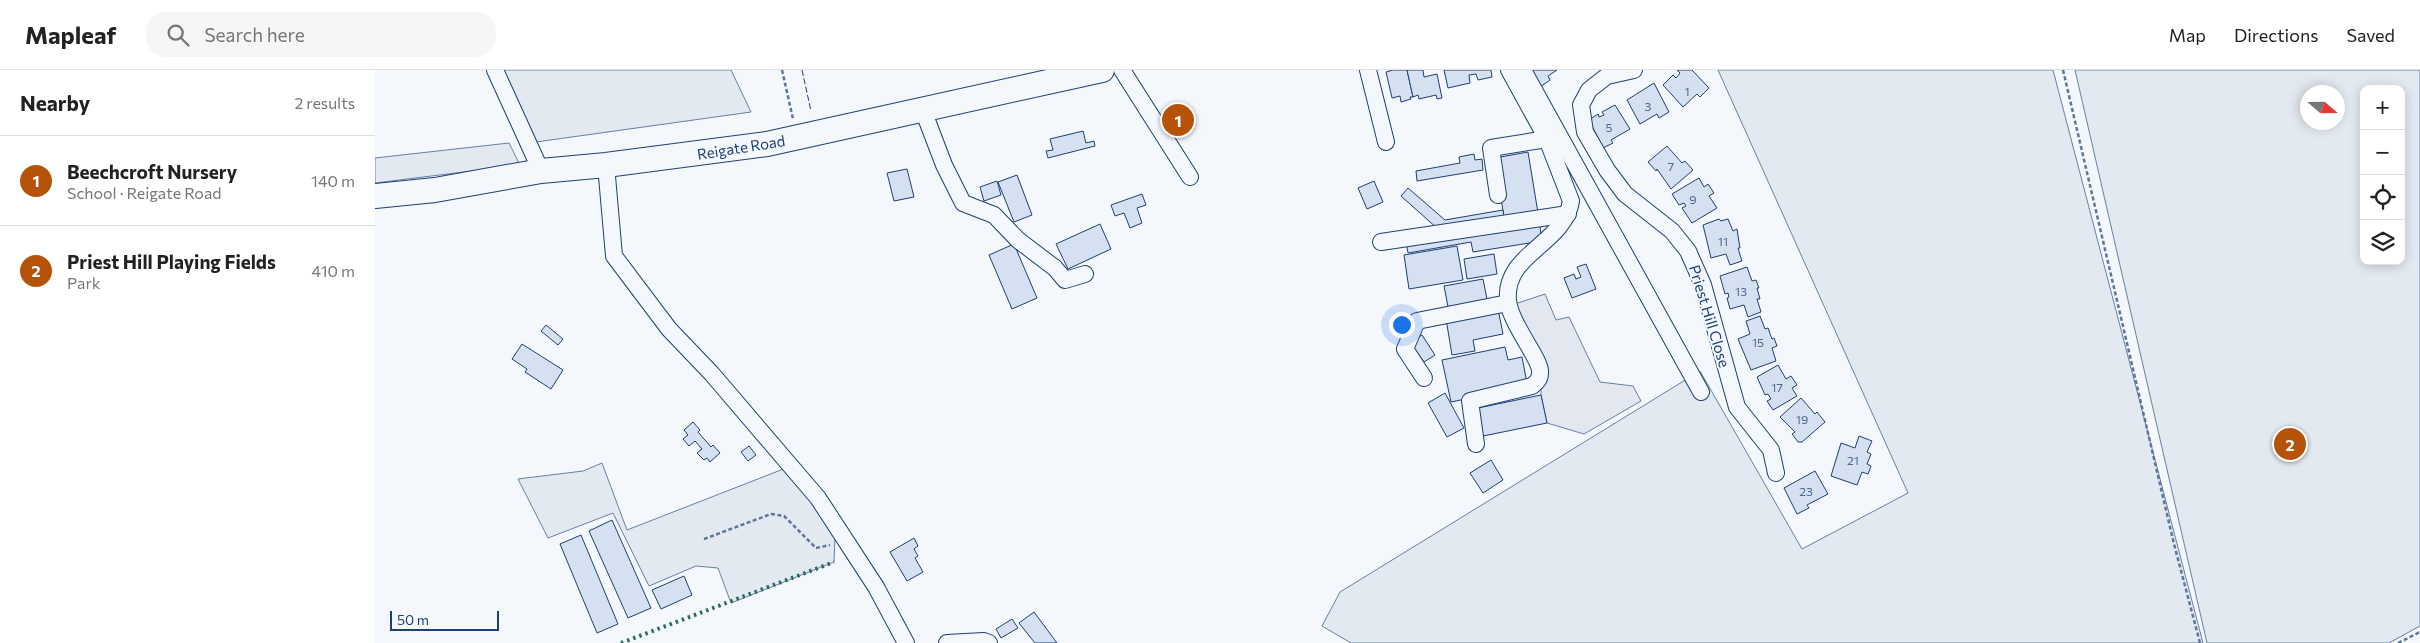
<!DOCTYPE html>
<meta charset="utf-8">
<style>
:root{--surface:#fff;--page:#f6f6f6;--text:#222;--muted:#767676;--line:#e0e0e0;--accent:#b45309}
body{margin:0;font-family:Commissioner,sans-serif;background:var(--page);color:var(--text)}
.controls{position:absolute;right:15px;top:15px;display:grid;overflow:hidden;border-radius:10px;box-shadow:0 2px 12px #0003}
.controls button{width:45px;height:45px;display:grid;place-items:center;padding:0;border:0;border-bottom:1px solid var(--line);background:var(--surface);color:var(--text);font:25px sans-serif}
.compass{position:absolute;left:1925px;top:15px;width:45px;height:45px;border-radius:50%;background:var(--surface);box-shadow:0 2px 12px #0003;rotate:110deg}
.scale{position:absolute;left:15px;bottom:12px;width:109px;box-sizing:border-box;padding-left:5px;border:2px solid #1d3f73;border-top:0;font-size:14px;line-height:18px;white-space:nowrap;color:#1d3f73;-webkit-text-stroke:4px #f4f7fb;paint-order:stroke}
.you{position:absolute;left:1026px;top:254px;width:18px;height:18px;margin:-12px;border:4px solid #fff;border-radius:50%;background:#1a73e8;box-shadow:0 0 0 8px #1a73e833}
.badge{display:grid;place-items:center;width:32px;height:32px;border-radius:50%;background:var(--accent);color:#fff;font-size:16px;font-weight:700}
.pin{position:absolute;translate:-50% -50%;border:2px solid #fff;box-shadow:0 1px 5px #0006}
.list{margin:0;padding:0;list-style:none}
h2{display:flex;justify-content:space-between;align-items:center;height:65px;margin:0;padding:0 20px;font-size:21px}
h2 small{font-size:16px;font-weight:400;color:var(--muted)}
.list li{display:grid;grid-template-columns:32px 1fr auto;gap:15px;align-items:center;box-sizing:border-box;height:90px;padding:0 20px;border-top:1px solid var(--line)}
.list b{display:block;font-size:19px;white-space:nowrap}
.list p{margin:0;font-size:16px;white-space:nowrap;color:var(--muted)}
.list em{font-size:16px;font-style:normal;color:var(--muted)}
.icon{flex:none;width:28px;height:28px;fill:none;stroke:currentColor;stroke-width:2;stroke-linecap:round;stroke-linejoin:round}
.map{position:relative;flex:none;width:2045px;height:573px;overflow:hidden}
header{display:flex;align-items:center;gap:30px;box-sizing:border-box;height:70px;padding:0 25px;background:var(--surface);border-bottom:1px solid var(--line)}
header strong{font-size:24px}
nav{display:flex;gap:28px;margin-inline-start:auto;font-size:18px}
.search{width:350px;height:45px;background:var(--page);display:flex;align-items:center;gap:12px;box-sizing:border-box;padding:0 18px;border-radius:20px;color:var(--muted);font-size:19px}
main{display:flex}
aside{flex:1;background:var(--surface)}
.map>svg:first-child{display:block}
</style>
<header>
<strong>Mapleaf</strong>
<div class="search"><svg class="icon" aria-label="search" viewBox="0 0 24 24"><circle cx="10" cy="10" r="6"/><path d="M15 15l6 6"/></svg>Search here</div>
<nav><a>Map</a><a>Directions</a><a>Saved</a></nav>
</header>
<main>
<aside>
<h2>Nearby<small>2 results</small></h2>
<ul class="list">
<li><span class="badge">1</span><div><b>Beechcroft Nursery</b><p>School · Reigate Road</p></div><em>140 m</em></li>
<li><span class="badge">2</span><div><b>Priest Hill Playing Fields</b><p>Park</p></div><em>410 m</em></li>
</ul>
</aside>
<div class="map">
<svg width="2045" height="573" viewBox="0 0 2045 573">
<rect width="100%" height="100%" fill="#f4f7fb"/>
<!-- green -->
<g fill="#e3e9f0" stroke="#687fa3" fill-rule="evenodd">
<polygon points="127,0 356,0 376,42 161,72"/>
<polygon points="1343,0 1678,0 1828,573 976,573 947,556 965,522 1325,301 1427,479 1533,423"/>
<path d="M1700,0H2045V556L2014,573H1832ZM1989,19H2026V191H1989ZM1932,22H1962V52H1932Z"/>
<polygon points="134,73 145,95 0,113 0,88"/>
<polygon points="227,393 252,460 411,398 440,434 460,467 459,492 356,533 343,498 321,496 274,516 238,443 173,468 143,409 208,401"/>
</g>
<!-- parking -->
<polygon fill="#e3e8f0" stroke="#687fa3" points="1170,224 1181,250 1194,247 1225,312 1258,316 1266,331 1209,364 1172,353 1166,325 1166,302 1134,236"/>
<!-- building -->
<g fill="#d5e0f0" stroke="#1d3f73">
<polygon points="1018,0 1032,0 1038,27 1035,27 1036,29 1026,32 1025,26 1017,28 1011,2"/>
<polygon points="1032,0 1048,0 1049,7 1062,4 1067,28 1062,29 1061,25 1044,29 1043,25 1038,27"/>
<polygon points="1069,0 1116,0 1117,7 1103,10 1101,4 1094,5 1095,13 1073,18"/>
<polygon points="1155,0 1182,0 1173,6 1175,10 1165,17"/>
<polygon points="1302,0 1317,0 1334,18 1325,27 1322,24 1308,37 1288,15 1298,5 1301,8 1305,3"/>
<polygon points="1279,13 1294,42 1284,48 1282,44 1265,54 1252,30"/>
<polygon points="811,35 819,51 794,62 787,46"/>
<polygon points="1240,35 1255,59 1236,70 1238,73 1228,78 1214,50 1223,44 1224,47 1229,45 1227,42"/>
<polygon points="708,61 711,73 719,71 720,76 673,88 671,81 678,80 675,69"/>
<polygon points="1292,76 1307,93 1310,91 1318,100 1296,119 1282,99 1281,101 1273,92"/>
<polygon points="1153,82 1163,143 1129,148 1120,88"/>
<polygon points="1099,84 1100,90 1107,89 1108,100 1042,111 1041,101 1085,93 1084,87"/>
<polygon points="532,99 539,127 519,131 512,103"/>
<polygon points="642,105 657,145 639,152 623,112"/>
<polygon points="1324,108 1329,117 1333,114 1339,123 1334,126 1342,138 1317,153 1307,138 1311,136 1309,133 1304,135 1297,124"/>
<polygon points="622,111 626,125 609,131 605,117"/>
<polygon points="999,111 1008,132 992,139 983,118"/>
<polygon points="1033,118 1070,150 1128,140 1129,148 1064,160 1026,126"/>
<polygon points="767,124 771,135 762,138 767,153 755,158 749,143 740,146 736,135"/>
<polygon points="1344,149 1346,151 1353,149 1358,161 1362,159 1365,178 1363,178 1367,191 1355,195 1351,184 1336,188 1328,155"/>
<polygon points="1164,150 1167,171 1098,182 1096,172 1033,183 1031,172"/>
<polygon points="725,154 736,179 693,199 681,174"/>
<polygon points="639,174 662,228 637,239 614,185"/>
<polygon points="1082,176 1088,210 1034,219 1029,185"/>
<polygon points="1119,184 1122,204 1092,209 1089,189"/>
<polygon points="1211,194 1221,219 1197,228 1189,208 1199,204 1201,209 1206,207 1202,197"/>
<polygon points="1372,197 1377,211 1381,210 1384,218 1382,218 1385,229 1382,229 1386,242 1373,247 1369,235 1355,239 1352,228 1354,227 1353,223 1350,224 1345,206"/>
<polygon points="1108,209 1113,234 1074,242 1069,216"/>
<polygon points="1123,239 1128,264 1098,270 1100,281 1077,285 1071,249"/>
<polygon points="1385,246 1390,259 1393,258 1397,269 1399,268 1402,276 1397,278 1401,291 1376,300 1363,269 1375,264 1371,251"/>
<polygon points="171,255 188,269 183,275 166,261"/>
<polygon points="1047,265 1060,285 1049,292 1035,272"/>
<polygon points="147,274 188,300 176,319 150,302 152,299 137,289"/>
<polygon points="1130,277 1133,290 1147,287 1152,313 1138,319 1076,332 1067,290"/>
<polygon points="1403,295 1411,309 1416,306 1422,315 1417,318 1422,326 1398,340 1392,331 1396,329 1393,324 1390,325 1382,307"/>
<polygon points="1070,323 1089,358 1072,367 1053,333"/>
<polygon points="1166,325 1172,353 1108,366 1103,338"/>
<polygon points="1426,328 1440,344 1442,342 1450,352 1427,372 1423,372 1417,364 1420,362 1405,347"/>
<polygon points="318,352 325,360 323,362 336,377 338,375 345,383 335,392 332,388 329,390 322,383 327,379 320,371 314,376 308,369 313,365 309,360"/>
<polygon points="1484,366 1497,371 1492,382 1496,384 1492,394 1496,396 1493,404 1487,402 1482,415 1456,406 1466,373 1480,378"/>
<polygon points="374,376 381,385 373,391 366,382"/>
<polygon points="1116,390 1128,410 1108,423 1095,403"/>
<polygon points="1440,401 1453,424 1432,435 1434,438 1422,444 1409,418"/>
<polygon points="237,450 276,538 253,548 214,461"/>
<polygon points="206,465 243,554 222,563 185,474"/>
<polygon points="539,468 543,476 539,479 543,486 540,488 548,502 532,511 515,482"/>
<polygon points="309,506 317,525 286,539 277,520"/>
<polygon points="659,542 682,573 660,573 644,553"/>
<polygon points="637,549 643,558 626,568 621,559"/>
</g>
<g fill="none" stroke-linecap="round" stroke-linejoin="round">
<!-- minor casing -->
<g stroke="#1d3f73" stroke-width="18">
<g id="minor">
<polyline points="120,0 166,101"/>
<polyline points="747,0 815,107"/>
<polyline points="993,0 1011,72"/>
<polyline points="1148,0 1326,322"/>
<polyline points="1259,0 1232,6 1214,20 1206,35 1210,62 1232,100 1250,124 1297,161 1313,181 1328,215 1362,337 1396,380 1401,403"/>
<polyline points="548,40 569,95 588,133 619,145 643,170 680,198 690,210 710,204"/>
<polyline points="231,95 239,186 294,259 337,304 443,428 501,517 531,573"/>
<polyline points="1123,125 1116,78 1172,69"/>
<polyline points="1006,172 1193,144"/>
<polyline points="1049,308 1030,279 1042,251 1133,233"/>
<path d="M1101,374L1095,331L1157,316C1162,312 1165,309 1165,303C1167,290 1135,254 1133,230C1129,183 1189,175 1196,131L1172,69L1134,0"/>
<polyline points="572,573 609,571 614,573"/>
</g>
</g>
<!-- highway casing -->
<g stroke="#1d3f73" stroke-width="26">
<polyline id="highway" points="0,126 60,120 166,101 231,95 392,74 727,0"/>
</g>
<!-- path -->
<g stroke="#5e769c" stroke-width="2.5" stroke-dasharray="4 2.5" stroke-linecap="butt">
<polyline points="407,0 418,49"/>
<polyline points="1688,0 1799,474 1825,573"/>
<polyline points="329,469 396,444 409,446 441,478 455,475"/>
<polyline points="2023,573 2045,562"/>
</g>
<!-- minor -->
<use href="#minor" stroke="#f4f7fb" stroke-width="16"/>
<!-- highway -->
<use href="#highway" stroke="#f4f7fb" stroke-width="24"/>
<!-- hedge -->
<polyline stroke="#2c6c60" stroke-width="4" stroke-dasharray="2.5 4" stroke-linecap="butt" points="246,573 459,492"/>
<!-- fence -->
<polyline stroke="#1d3f73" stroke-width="1" stroke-dasharray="6 2.5" stroke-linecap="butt" points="427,0 436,41"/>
</g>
<g text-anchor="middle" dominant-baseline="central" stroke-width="4" stroke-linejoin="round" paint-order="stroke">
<!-- number labels -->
<g font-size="12" fill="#4b6792">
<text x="1312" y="21">1</text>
<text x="1273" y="36">3</text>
<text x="1234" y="57">5</text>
<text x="1296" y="96">7</text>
<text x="1318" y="129">9</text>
<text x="1348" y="171">11</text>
<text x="1366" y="221">13</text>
<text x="1383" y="272">15</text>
<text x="1402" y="317">17</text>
<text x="1427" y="349">19</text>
<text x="1478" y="390">21</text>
<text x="1431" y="421">23</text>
</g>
<!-- street labels -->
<g font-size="15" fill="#1d3f73" stroke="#f4f7fb">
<text transform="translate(366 77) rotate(-9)">Reigate Road</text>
<text transform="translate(1335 246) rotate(73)">Priest Hill Close</text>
</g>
</g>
</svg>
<div class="controls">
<button>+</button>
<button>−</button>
<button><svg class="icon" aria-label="locate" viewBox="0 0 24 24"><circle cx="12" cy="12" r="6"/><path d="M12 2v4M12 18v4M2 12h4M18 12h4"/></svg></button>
<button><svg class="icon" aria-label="layers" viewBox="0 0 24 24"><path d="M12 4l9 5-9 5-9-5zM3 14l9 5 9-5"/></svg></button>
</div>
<svg class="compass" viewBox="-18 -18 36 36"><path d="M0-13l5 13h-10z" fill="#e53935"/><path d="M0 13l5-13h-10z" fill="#767676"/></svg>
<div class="scale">50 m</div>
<div class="you"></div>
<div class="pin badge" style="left:803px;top:50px">1</div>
<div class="pin badge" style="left:1915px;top:374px">2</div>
</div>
</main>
